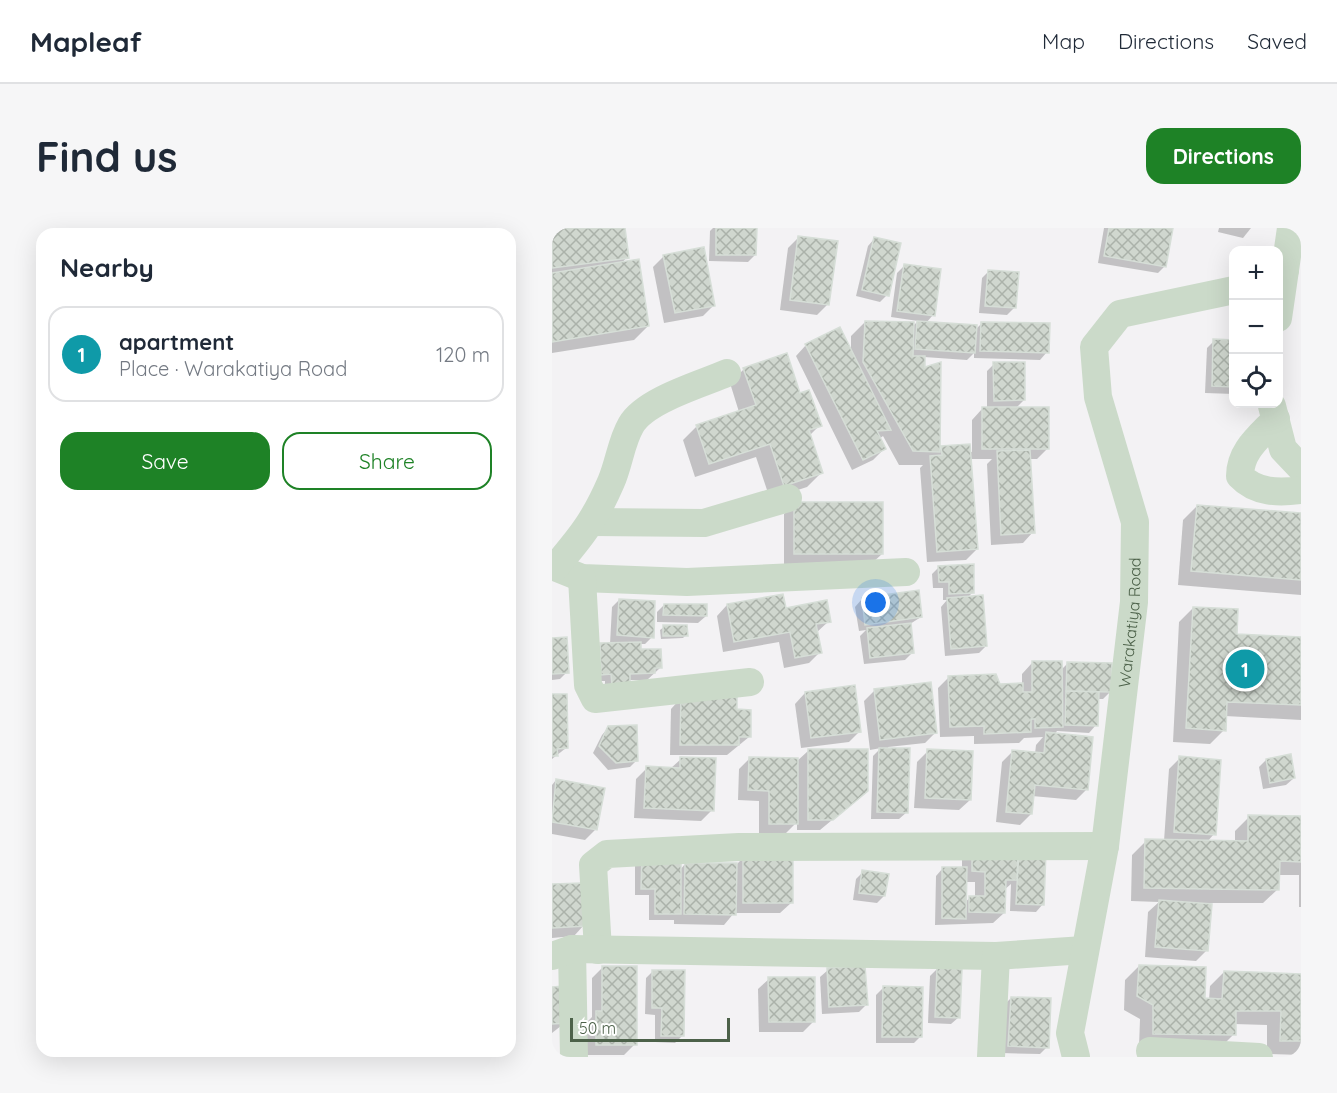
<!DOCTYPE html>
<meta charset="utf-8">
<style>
:root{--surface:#fff;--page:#f6f6f7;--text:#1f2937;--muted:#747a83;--line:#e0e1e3;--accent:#1e8226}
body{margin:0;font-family:Quicksand,sans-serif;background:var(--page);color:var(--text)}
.controls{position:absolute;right:18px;top:18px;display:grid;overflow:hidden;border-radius:12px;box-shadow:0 6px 24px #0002}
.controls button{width:54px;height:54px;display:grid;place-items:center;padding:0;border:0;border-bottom:2px solid var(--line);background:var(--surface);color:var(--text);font:30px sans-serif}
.scale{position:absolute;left:18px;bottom:15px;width:160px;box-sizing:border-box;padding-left:6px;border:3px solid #4c6149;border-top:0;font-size:16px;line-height:21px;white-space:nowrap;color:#4c6149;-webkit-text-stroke:4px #fff;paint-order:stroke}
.you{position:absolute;left:324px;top:375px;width:21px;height:21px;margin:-15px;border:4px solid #fff;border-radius:50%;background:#1a73e8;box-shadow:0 0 0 9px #1a73e833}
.badge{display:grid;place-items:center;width:39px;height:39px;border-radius:50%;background:var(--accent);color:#fff;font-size:20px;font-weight:700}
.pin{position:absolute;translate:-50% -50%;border:3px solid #fff;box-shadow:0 2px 6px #0006}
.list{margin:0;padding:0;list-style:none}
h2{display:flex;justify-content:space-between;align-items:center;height:78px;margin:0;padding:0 24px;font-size:26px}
h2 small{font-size:20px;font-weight:400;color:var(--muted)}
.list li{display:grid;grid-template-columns:39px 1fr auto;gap:18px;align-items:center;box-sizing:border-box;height:96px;margin:0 12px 12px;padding:0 12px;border:2px solid var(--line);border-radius:18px}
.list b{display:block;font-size:22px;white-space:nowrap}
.list p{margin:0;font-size:20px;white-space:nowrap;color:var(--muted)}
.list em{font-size:20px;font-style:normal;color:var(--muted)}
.actions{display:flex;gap:12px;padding:18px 24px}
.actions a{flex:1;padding:14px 0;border:2px solid var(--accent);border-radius:18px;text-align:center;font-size:21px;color:var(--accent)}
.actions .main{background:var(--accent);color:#fff}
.icon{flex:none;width:33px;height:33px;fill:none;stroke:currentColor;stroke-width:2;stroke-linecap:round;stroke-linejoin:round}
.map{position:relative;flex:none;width:749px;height:829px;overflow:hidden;border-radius:18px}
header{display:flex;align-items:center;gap:36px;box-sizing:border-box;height:84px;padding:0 30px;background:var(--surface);border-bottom:2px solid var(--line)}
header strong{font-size:28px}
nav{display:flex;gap:33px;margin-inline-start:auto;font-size:21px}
.intro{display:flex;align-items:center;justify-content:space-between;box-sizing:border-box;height:144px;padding:0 36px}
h1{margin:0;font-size:42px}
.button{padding:15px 27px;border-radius:18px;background:var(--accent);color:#fff;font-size:21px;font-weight:700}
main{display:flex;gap:36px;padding:0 36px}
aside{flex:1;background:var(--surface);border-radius:18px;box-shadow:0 6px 24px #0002}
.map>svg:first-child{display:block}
</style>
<header>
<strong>Mapleaf</strong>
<nav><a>Map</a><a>Directions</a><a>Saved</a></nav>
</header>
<div class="intro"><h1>Find us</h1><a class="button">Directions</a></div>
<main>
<aside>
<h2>Nearby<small></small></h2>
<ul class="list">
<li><span class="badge" style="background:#0f9aa8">1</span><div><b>apartment</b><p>Place · Warakatiya Road</p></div><em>120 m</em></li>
</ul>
<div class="actions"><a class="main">Save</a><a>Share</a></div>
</aside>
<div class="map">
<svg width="749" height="829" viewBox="0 0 749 829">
<defs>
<pattern id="building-cross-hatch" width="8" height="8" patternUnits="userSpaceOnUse" patternTransform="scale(1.5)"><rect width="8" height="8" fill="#d0d7cf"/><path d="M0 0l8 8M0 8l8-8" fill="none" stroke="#abb2aa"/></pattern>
</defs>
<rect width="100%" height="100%" fill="#f3f2f4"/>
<!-- shadow -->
<g fill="#0003" fill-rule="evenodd">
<polygon points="0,0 71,0 75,29 69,36 96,98 82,112 0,125"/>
<polygon points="161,0 203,0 203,27 196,34 157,33 158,3"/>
<polygon points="552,0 619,0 613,38 606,45 546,35"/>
<polygon points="667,0 699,0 691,10 666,4"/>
<polygon points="247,9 276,76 265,87 228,82 236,20"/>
<polygon points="323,10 335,67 328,74 304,68 316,18"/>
<polygon points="112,28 162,77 151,88 112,95 101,39"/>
<polygon points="352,38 381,87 374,95 423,102 429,96 495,124 488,132 422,130 422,125 415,132 372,129 371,141 387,223 390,220 420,224 420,192 430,181 435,181 435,143 442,136 472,172 463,181 496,220 485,231 477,231 481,304 471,315 439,317 435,236 440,231 418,231 425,321 414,332 375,334 368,240 371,237 347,237 331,208 327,211 332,221 321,232 300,242 244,128 254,117 299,124 299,108 313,94 360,99 366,93 339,89 345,45"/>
<polygon points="437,43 462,80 455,87 427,85 430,50"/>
<polygon points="662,113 682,113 682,166 653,165 655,120"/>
<polygon points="192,141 247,167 268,197 257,208 269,245 255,259 218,271 204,229 143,249 131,212 145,198 187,184 178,155"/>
<polygon points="242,276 330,326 319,336 232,337 232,286"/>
<polygon points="645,278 749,287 749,367 626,357 631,292"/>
<polygon points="387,339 421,364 415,370 434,418 427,425 393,428 389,379 395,372 391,372 391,360 381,360 380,346"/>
<polygon points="310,371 369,389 358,396 361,424 353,432 312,436 308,408 314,402 307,403 303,379"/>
<polygon points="67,372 100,409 93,416 87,416 87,423 108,440 95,452 77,452 53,463 53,453 42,453 42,424 49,416 58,416 60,379"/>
<polygon points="112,377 154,388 146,395 105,394 105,384"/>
<polygon points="175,377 232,382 277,393 264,405 268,424 257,435 232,440 227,414 171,424 165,388"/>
<polygon points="641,380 683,407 749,410 749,492 673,488 672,502 658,516 621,514 627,394"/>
<polygon points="112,399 134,407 131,410 109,411 108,402"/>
<polygon points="0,412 15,444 8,451 0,452"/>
<polygon points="480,435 509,442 515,436 558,464 551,471 545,471 544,497 537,505 505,503 502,507 535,561 524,572 480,568 479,586 468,597 444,594 450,534 461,523 483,526 484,517 491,509 472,510 467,515 422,516 422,508 388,509 386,460 397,449 447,457 470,457 470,446"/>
<polygon points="323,462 384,504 373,515 336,519 355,584 347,591 319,591 321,528 329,520 318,522 312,473"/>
<polygon points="253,465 308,503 297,514 249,520 243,476"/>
<polygon points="0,468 14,520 0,531"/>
<polygon points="129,470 184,483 197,509 175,527 118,527 119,481"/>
<polygon points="57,499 85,532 78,539 56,542 41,525 50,507"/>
<polygon points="256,523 303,573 268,602 245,602 245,594 233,606 207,606 207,573 186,572 187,541 197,531 244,534"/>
<polygon points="376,523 418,572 407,582 362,580 365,534"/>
<polygon points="628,530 662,606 655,614 683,614 683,603 697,589 749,590 749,679 747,679 747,647 726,647 726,661 711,675 658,675 655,722 644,733 593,729 596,684 607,674 579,673 580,627 594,613 612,613 617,541"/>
<polygon points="129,531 160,582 149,593 82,590 84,551 95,540 118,541"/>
<polygon points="714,532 742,550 734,557 711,561 707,539"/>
<polygon points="4,552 44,601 33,612 0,606 0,557"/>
<path d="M464,621L491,676L484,684L458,683L459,656L452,662V685L441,695L383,697L384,648L391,640L410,641V631ZM413,654H423V670H418L413,674Z"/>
<polygon points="192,629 239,675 228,685 182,685 172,697 122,696 122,692 97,692 97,667 83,667 83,637 128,642 133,636 184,637"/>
<polygon points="311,644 332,668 325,675 301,672 304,651"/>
<polygon points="0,658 32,697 22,708 0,710"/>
<polygon points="587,738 651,772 657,772 658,758 672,744 749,748 749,827 715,826 715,797 682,796 682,806 668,820 587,819 588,791 572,782 573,752"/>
<polygon points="51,739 83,816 72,827 34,827 34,795 40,789 40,750"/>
<polygon points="385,741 407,789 399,796 376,795 378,748"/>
<polygon points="276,742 314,777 307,784 270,786 268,749"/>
<polygon points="101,743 130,808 123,815 103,814 103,787 93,786 94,750"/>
<polygon points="217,751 262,793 251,804 207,804 206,761"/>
<polygon points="0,760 14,794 0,805"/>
<polygon points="331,760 369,808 362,815 324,815 324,767"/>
<polygon points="459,770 495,819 488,826 449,825 452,777"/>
</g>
<!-- building -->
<g fill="url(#building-cross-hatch)" stroke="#d6ded7" stroke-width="1.5">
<polygon points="0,0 73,0 77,30 0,40"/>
<polygon points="164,0 205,0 204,27 164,27"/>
<polygon points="557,0 621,0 614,39 552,28"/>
<polygon points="246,8 286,13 277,77 238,72"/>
<polygon points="322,9 349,15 337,68 310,62"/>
<polygon points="152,19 163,78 123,85 111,27"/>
<polygon points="87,31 97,98 0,114 0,45"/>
<polygon points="352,36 389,41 383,88 345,83"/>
<polygon points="436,42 467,44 464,80 433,78"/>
<polygon points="313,93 362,94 361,128 373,128 373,139 389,134 388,224 361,223 311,134"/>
<polygon points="365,93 425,97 423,125 363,121"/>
<polygon points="429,94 498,95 497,125 428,123"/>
<polygon points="288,99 339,202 325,203 334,221 311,232 253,116"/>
<polygon points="661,111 682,112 682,159 660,158"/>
<polygon points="235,125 248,165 257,162 270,198 257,202 271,245 232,258 218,216 157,236 144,197 204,177 191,140"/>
<polygon points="441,134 473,134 473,172 442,173"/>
<rect x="430" y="179" width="67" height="42"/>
<polygon points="418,216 426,321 385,324 378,228 390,227 389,218"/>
<polygon points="478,222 483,305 449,307 445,223"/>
<rect x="242" y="274" width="89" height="52"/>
<polygon points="645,277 749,285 749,352 639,343"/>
<polygon points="422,336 422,365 397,366 397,354 387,354 386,338"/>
<polygon points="367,362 370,389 313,397 310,370"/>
<polygon points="231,366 234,380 275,372 279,394 264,396 270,425 243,430 238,404 182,414 175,376"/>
<polygon points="431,367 435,418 399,421 395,370"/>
<polygon points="67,371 103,373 102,410 65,407"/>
<polygon points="112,376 155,376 155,388 111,387"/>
<polygon points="641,379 686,381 685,406 749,409 749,477 675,474 674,503 634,500"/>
<polygon points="359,395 362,425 318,430 315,400"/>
<polygon points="111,397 135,397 136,408 111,408"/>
<polygon points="15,409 17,445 0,446 0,410"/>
<polygon points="89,414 89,421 109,421 110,440 103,440 103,445 78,446 78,456 60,457 59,446 49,447 48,415"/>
<polygon points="480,433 510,433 511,499 483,500 483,491 479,491 479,504 432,506 432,498 398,499 396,448 444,446 448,456 471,455 471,464 480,464"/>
<polygon points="515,434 560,435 559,464 514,463"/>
<polygon points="379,454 385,505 328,512 322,461"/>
<polygon points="303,457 309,504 259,510 253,464"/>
<polygon points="514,463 547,464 546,498 513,497"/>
<polygon points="0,466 15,466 16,520 5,521 6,528 0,528"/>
<polygon points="129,468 185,469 185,481 199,482 199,509 187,509 187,517 128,517"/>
<polygon points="85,497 86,533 64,535 47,518 56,498"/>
<polygon points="494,504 541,509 536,562 483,557 480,586 454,584 460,522 492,525"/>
<polygon points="327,520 358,520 356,585 325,584"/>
<polygon points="256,521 316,521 316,563 281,592 256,592"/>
<polygon points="375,521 421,523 419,572 373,570"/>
<polygon points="739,526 743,550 718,555 714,531"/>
<polygon points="627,528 669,532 664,607 622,604"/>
<polygon points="128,529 164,530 162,583 92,580 94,538 128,540"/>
<polygon points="197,529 246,530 246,596 217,596 217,563 196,562"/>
<polygon points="4,551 53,560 45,602 0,594"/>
<polygon points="696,587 749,588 749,634 728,633 727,662 592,660 593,611 696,613"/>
<polygon points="420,619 466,620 465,652 454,652 453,685 417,684 417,668 433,668 433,644 420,643"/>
<polygon points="467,622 494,623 492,677 464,676"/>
<rect x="191" y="627" width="50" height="48"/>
<polygon points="90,628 129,629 129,686 103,686 103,661 89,661"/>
<polygon points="133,635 185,635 184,687 132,686"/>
<polygon points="390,639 415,639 414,691 390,690"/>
<polygon points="310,642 337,646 333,668 307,665"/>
<polygon points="31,655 34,698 0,700 0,656"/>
<polygon points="607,672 660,676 656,723 603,719"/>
<polygon points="587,737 654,739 653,770 670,771 672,743 749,746 749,813 728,813 729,783 684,783 684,807 601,806 601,777 585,768"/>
<polygon points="50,738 85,738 85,817 44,817 44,783 50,783"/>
<polygon points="313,738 316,777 277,779 275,740"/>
<polygon points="385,740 410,741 408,790 383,789"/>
<polygon points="100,742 133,742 132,808 109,808 110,780 100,780"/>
<polygon points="216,749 263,749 263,794 217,794"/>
<polygon points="12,758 15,795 0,796 0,759"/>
<polygon points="331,758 371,759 370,809 330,809"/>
<polygon points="459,769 499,770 497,820 456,818"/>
</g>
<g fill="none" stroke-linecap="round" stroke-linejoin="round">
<!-- minor -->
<g stroke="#cbdac9" stroke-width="28">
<polyline points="726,45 733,42 739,0"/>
<polyline points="726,90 733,42"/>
<polyline points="720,178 731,221 749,240"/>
<path d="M724,191C707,209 688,223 688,248C704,265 727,265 749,262"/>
<polyline points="41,294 152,295 236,270"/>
<polyline points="0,338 30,350 135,354 354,344"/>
<path d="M4,338C30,308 43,291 59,254C67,236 69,214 79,197C93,172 150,156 175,145"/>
<polyline points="30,350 36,457 43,471 198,454"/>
<polyline points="20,721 22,829"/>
<polyline points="46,722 41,637 55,626 187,619 553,618"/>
<polyline points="0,728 20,721 444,728 532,722"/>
<polyline points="598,823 707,829"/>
<polyline points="439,829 444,728"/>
<path id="s1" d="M524,829L518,805L553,618L582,374L583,294L546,169L542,119L568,86L682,62"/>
</g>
</g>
<g text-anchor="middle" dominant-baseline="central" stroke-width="4.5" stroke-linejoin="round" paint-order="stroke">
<!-- street labels -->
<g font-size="16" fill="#4c6149" stroke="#fff">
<text stroke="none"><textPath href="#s1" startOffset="440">Warakatiya Road</textPath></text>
</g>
</g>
</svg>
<div class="controls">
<button>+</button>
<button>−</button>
<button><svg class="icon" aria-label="locate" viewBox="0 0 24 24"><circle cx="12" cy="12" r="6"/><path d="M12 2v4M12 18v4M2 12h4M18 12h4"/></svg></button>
</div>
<div class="scale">50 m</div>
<div class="you"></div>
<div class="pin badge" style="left:693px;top:441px;background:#0f9aa8">1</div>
</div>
</main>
